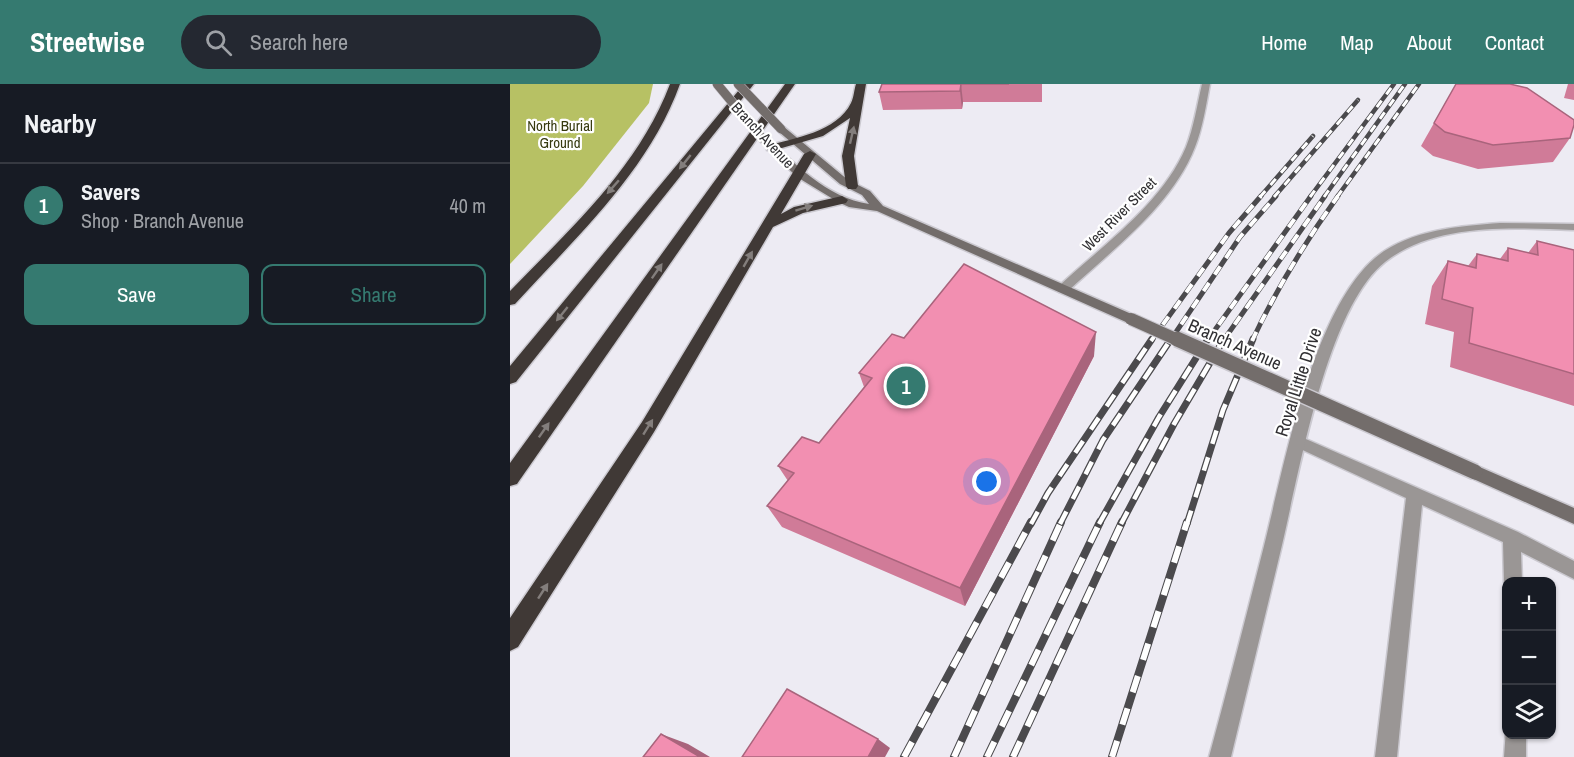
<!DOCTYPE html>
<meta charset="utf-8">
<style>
:root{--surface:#171b24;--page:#242831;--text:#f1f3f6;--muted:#9ea1a6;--line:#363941;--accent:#357a70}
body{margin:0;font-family:"Archivo Narrow",sans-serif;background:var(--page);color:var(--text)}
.controls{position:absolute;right:18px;bottom:18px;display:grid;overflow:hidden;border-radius:12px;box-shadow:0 2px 4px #0004}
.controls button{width:54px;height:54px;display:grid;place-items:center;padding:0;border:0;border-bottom:2px solid var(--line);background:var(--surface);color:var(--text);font:30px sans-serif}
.you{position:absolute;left:477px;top:398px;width:21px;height:21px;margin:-15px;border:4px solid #fff;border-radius:50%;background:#1a73e8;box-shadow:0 0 0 9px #1a73e833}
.badge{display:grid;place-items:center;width:39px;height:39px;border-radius:50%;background:var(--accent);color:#fff;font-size:20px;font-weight:700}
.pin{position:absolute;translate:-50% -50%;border:3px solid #fff;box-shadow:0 2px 6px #0006}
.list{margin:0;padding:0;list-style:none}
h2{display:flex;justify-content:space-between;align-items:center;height:78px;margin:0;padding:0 24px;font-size:26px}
h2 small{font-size:20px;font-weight:400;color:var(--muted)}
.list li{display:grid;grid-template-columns:39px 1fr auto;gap:18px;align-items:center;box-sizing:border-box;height:84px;padding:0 24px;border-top:2px solid var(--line)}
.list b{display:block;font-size:22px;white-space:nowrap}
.list p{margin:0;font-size:20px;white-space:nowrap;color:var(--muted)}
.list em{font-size:20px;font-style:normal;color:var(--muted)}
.actions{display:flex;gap:12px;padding:18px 24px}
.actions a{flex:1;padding:14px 0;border:2px solid var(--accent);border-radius:12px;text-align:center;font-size:21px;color:var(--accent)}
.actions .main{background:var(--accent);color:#fff}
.icon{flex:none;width:33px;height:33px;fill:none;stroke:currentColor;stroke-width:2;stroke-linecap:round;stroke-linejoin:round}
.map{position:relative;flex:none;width:1064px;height:673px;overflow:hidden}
header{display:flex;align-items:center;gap:36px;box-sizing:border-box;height:84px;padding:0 30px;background:var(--accent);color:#fff}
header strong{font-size:28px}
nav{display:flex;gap:33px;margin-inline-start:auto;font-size:21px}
.search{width:420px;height:54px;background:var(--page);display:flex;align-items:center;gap:15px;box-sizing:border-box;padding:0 21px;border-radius:33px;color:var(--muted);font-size:22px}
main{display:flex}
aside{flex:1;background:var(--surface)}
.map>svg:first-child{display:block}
</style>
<header>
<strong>Streetwise</strong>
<div class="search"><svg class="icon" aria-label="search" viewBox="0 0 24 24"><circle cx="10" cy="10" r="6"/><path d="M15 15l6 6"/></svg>Search here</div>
<nav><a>Home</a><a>Map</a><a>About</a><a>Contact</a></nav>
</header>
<main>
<aside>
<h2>Nearby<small></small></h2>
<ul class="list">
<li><span class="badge">1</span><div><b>Savers</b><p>Shop · Branch Avenue</p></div><em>40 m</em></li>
</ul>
<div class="actions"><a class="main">Save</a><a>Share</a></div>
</aside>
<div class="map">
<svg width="1064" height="673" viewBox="0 0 1064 673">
<rect width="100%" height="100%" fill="#edebf3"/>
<!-- green -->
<polygon fill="#b7c164" points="0,0 143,0 139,19 73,102 0,180"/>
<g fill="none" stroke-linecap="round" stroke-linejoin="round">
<!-- lane casing -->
<g stroke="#cbc9d0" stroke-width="3">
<g id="lane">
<polygon points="789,352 1008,448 1064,477 1064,495 1011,468 1012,498 996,498 996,504 994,498 993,458 912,421 887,673 865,673 896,414 784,362 781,358 784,354"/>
<polygon points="996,645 996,650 1016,650 1016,673 994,673"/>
</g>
</g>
<!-- street casing -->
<g stroke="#cbc9d0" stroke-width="3">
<g id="street">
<path d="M692,0H700C696,21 693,43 685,63C662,122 603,165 557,208H549L547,205L549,202C593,161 652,120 676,63C684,43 687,21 692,0Z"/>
<path d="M990,139L1064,140V146C1003,144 926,138 875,178C817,224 789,389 772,461C755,532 738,602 721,673H699C718,603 736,533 754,462C774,383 802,228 865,174C898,146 949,142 990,139Z"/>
</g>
</g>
<!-- secondary casing -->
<g stroke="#cbc9d0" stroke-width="3">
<g id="secondary">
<path d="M268,43H274L338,96L360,107L373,122L626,232L627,235L621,239L616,238L367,127L339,123L328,118L287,93L248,55V51H254C284,79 317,114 359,120L352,111L330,100L268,47Z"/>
<polygon points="965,381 1064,424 1064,440 959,393 957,388 959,383"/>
</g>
</g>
<!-- highway casing -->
<g stroke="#cbc9d0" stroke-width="3">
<g id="highway">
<path d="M160,0H170C138,88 67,152 5,220L0,221V207C61,144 128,84 160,0Z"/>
<polygon points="234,0 244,0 6,298 0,300 0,282"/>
<polygon points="275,0 285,0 7,400 0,402 0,379"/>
<path d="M346,0H356L344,72L348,102L346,105H338L336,102L332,72L340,34L313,52L265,66H257V62C284,54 327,48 341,19C344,13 344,6 346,0Z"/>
<polygon points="300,67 306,70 271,130 284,123 332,112 338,116 336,119 293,129 263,143 144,348 8,563 0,567 0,534 132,338 294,70"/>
</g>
</g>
<!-- lane -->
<use href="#lane" fill="#9a9695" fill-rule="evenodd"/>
<!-- street -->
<use href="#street" fill="#9a9695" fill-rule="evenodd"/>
<!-- secondary -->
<use href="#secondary" fill="#736d6b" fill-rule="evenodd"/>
<!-- highway -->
<use href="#highway" fill="#403936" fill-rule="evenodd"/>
<!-- rail-far3 casing -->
<g stroke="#4b4a4d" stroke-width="4.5">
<g id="rail-far3">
<polyline points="750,113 803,52"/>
<polyline points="764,113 848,16"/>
<polyline points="800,113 884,0"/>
<polyline points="814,113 895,0"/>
<polyline points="827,113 909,0"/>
</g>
</g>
<!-- rail-far2 casing -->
<g stroke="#4b4a4d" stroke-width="5">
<g id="rail-far2">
<polyline points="641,257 719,149 751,112"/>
<polyline points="660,257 730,153 766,112"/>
<polyline points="697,257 801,112"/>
<polyline points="713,257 815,112"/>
<path d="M742,257C766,206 795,158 828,112"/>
</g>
</g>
<!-- rail-far1 casing -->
<g stroke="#4b4a4d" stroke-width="7">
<g id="rail-far1">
<polyline points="521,440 538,409 642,255"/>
<polyline points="550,440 593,356 661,255"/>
<polyline points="589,440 649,333 698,255"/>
<polyline points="611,440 664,340 714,255"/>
<polyline points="677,440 713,326 743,255"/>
</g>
</g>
<!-- rail casing -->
<g stroke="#4b4a4d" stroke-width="8">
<g id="rail">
<polyline points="394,673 521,438"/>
<polyline points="444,673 551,438"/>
<polyline points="477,673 590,438"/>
<polyline points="503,673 612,438"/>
<polyline points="602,673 677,438"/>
</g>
</g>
<!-- rail-far3 -->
<use href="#rail-far3" stroke="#fff" stroke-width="3" stroke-dasharray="8" stroke-linecap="butt"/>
<!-- rail-far2 -->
<use href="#rail-far2" stroke="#fff" stroke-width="4" stroke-dasharray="10" stroke-linecap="butt"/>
<!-- rail-far1 -->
<use href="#rail-far1" stroke="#fff" stroke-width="4.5" stroke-dasharray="14" stroke-linecap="butt"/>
<!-- rail -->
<use href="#rail" stroke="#fff" stroke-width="6" stroke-dasharray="17" stroke-linecap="butt"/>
<!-- secondary-bridge-far2 casing -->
<g stroke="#cbc9d0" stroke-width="10" stroke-linecap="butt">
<g id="secondary-bridge-far2">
<polyline points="207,0 251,53"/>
<polyline points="228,0 271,45"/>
</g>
</g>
<!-- secondary-bridge-far1 casing -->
<g stroke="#cbc9d0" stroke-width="14" stroke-linecap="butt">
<polyline id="secondary-bridge-far1" points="621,235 670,257"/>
</g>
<!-- secondary-bridge casing -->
<g stroke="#cbc9d0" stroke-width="18" stroke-linecap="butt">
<polyline id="secondary-bridge" points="667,255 965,388"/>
</g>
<!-- secondary-bridge-far2 -->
<use href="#secondary-bridge-far2" stroke="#736d6b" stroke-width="9"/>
<!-- secondary-bridge-far1 -->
<use href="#secondary-bridge-far1" stroke="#736d6b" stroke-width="12"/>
<!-- secondary-bridge -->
<use href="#secondary-bridge" stroke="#736d6b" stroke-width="15"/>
</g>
<!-- wall -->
<g fill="#d07b98">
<polygon points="372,0 532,0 532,18 453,18 452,25 373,26 369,8"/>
<polygon points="1058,0 1064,0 1064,16 1054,14"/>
<polygon points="924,39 1060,54 1043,78 968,85 923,72 911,62"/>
<polygon points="1027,157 1064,166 1064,322 940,283 944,248 915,240 922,202 938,177 958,182 967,170 990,175 998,164 1018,169"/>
<polygon points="394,254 584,272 455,522 272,443 257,422 278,397 268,382 309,359 354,303 349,289"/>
</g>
<!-- shaded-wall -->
<g fill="#a9647c">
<polygon points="451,0 453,18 452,25 450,7"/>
<polygon points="586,248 584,272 455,522 450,504"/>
<polygon points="151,650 178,660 200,673 190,673"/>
<polygon points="368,655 380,664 375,673 358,673"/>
</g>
<!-- building -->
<g fill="#f28fb1" stroke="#a9647c" stroke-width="1.5">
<polygon points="372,0 499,0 451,0 450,7 369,8"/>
<polygon points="946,0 1000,0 1017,4 1064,36 1064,41 1060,54 983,61 935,48 924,39"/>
<polygon points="1027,157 1064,166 1064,290 959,259 963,224 932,215 938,177 966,184 967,170 998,177 998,164 1028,171"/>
<polygon points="454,180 586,248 450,504 257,422 284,389 268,382 292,353 309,359 362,294 349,289 382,250 394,254"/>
<polygon points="277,605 368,655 358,673 232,673"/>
<polygon points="151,650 190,673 133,673"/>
</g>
<!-- one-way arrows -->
<defs><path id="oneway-solid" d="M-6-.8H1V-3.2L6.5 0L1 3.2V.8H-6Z" transform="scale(1.5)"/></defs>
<g fill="#837e7c">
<use href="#oneway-solid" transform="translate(342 51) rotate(-77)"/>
<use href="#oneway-solid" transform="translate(175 78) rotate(129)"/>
<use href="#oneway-solid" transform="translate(103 103) rotate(131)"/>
<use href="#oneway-solid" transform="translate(294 124) rotate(-17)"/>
<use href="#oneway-solid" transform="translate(238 175) rotate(-60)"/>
<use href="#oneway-solid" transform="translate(147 187) rotate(-55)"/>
<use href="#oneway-solid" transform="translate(52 230) rotate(129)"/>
<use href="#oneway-solid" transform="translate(138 343) rotate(-58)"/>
<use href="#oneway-solid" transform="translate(34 346) rotate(-55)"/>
<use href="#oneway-solid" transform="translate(33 507) rotate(-57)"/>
</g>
<g text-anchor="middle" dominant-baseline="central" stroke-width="4.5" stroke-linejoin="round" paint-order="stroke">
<!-- far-park labels -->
<g font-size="15" fill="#363a0f" stroke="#fff">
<text x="50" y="41">North Burial<tspan x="50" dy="17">Ground</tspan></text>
</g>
<!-- far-street labels -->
<g font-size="15" fill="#313033" stroke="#fff">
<text transform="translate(253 51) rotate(47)">Branch Avenue</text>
<text transform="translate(609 130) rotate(-45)">West River Street</text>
</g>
<!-- street labels -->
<g font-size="18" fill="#313033" stroke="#fff">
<text transform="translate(725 260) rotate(24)">Branch Avenue</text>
<text transform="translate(788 298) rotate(-72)">Royal Little Drive</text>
</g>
</g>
</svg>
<div class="controls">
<button>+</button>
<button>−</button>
<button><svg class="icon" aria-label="layers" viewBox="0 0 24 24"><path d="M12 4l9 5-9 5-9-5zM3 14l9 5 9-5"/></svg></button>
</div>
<div class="you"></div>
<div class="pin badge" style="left:396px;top:302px">1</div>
</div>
</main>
